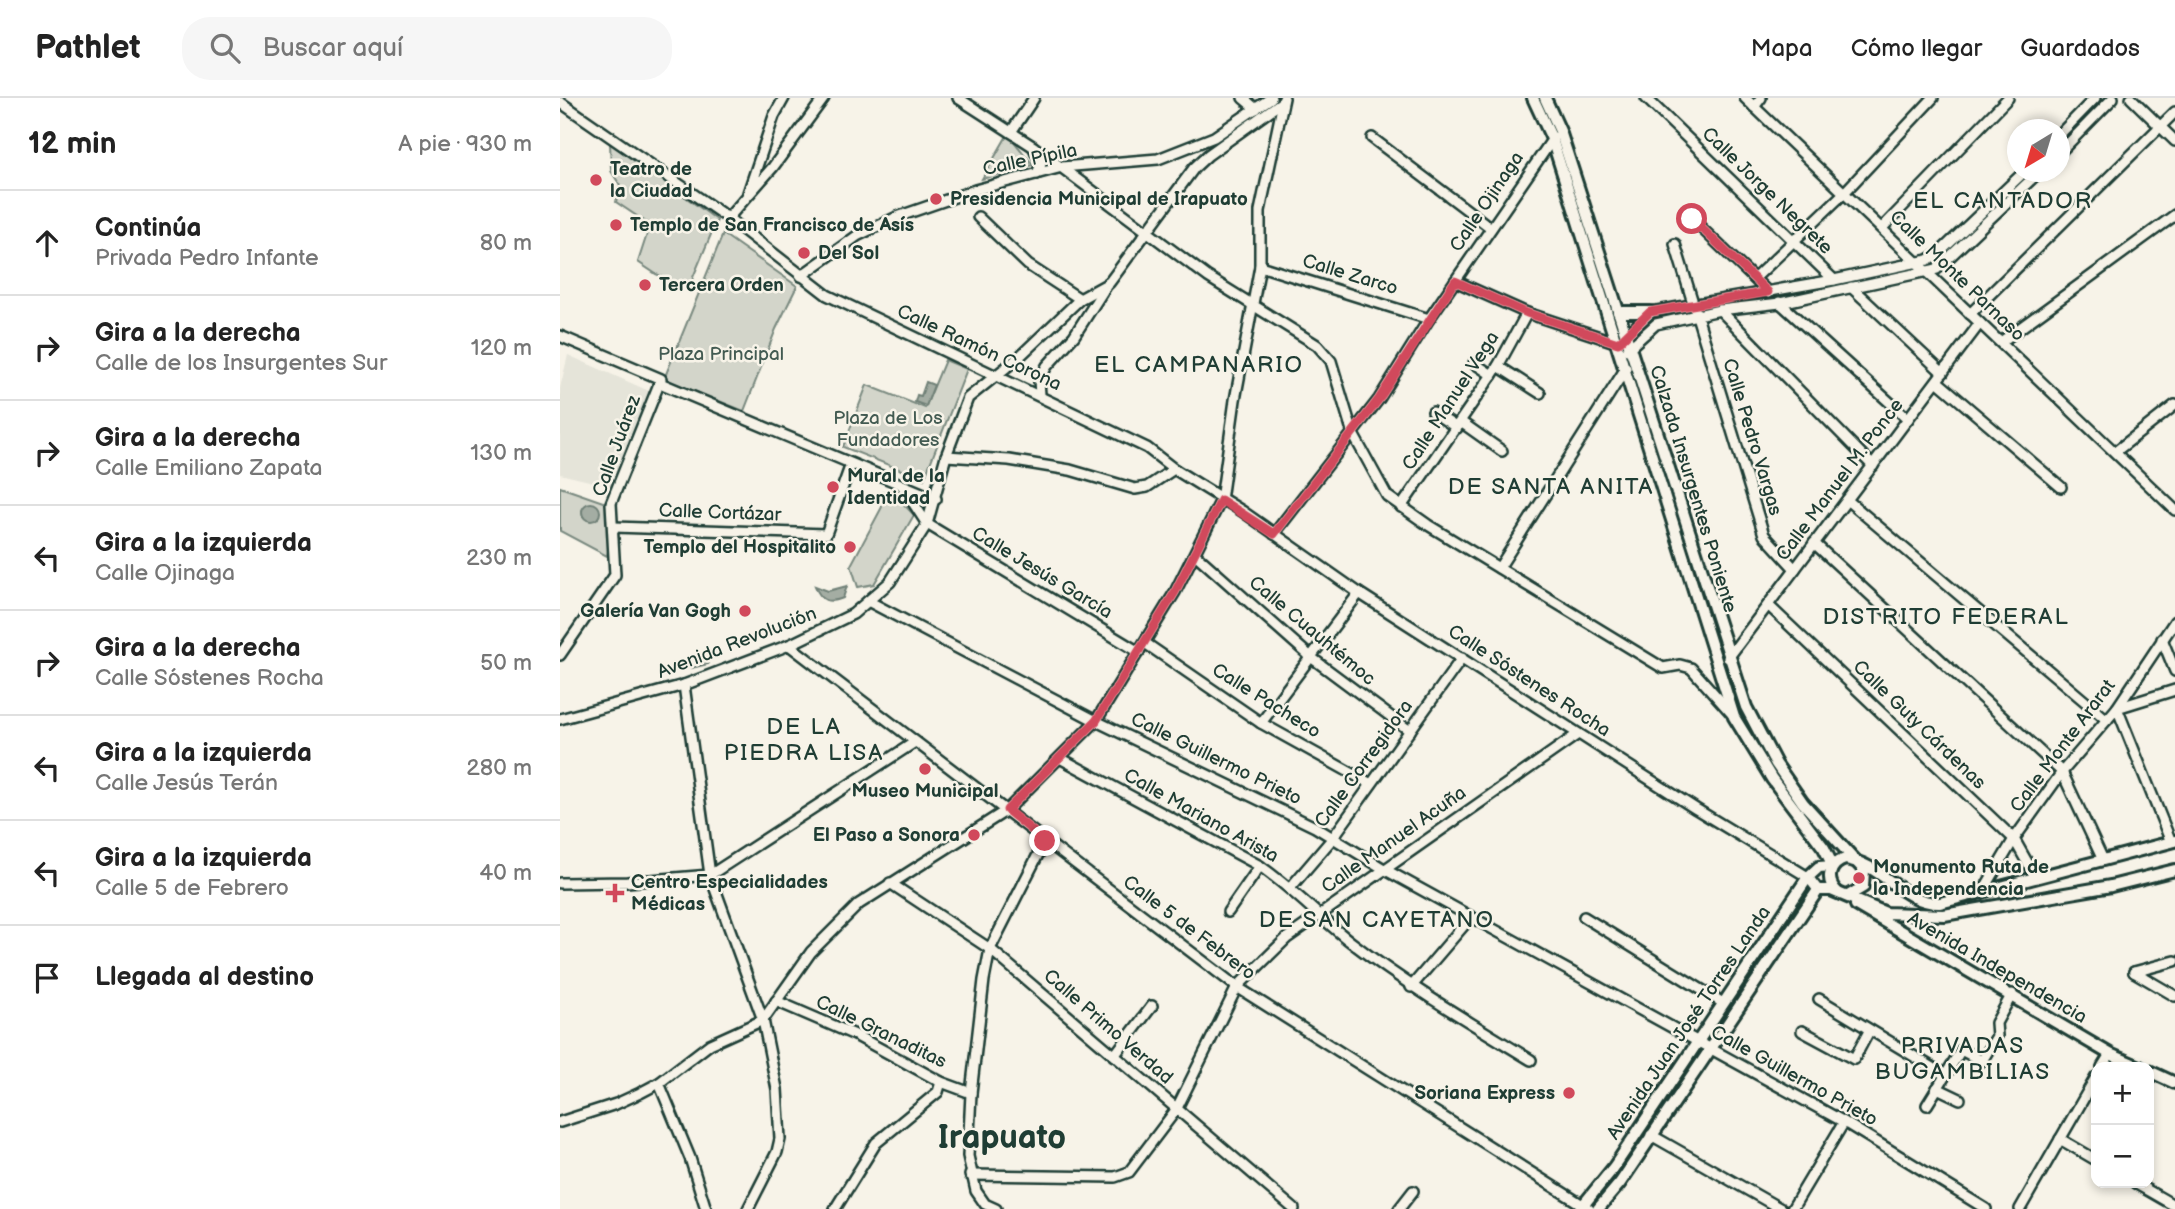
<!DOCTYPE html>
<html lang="es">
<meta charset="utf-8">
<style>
:root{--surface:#fff;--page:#f6f6f6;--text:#222;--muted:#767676;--line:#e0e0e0}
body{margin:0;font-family:"Balsamiq Sans",sans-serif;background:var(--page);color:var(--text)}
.controls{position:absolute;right:21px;bottom:21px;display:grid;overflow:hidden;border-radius:14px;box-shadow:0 4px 10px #0003}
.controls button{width:63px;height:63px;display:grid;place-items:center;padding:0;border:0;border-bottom:2px solid var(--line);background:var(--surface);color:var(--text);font:35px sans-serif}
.compass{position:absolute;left:1447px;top:21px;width:63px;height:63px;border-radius:50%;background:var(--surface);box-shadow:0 4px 10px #0003;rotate:218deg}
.stop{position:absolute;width:21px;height:21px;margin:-16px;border:5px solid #d1495b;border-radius:50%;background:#fff}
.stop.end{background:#d1495b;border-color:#fff;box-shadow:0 2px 7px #0008}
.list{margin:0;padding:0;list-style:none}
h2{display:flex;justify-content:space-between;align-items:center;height:91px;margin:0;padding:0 28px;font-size:30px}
h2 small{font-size:23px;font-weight:400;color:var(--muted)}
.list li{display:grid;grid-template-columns:46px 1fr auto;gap:21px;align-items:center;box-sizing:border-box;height:105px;padding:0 28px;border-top:2px solid var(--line)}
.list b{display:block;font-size:26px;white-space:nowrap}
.list p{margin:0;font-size:23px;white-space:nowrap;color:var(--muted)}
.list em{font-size:23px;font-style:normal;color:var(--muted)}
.icon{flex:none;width:38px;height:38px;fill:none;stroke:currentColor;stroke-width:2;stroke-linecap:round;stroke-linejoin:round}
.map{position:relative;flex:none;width:1615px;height:1111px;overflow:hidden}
header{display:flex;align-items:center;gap:42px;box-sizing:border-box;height:98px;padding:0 35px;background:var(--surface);border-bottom:2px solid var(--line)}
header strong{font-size:33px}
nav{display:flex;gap:38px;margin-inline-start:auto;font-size:24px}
.search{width:490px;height:63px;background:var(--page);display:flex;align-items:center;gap:18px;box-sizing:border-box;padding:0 24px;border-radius:28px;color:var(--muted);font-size:26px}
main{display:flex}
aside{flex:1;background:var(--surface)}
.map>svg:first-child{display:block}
</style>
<header>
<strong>Pathlet</strong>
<div class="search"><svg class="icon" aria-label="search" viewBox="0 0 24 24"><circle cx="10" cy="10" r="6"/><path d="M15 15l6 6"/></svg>Buscar aquí</div>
<nav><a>Mapa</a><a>Cómo llegar</a><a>Guardados</a></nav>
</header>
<main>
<aside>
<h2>12 min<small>A pie · 930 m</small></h2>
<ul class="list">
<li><svg class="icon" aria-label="ahead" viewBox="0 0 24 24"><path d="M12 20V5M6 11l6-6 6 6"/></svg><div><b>Continúa</b><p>Privada Pedro Infante</p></div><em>80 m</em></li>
<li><svg class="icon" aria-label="right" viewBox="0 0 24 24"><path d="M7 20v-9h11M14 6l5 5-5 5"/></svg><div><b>Gira a la derecha</b><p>Calle de los Insurgentes Sur</p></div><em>120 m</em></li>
<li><svg class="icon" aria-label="right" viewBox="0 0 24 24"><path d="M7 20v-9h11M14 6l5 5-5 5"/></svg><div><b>Gira a la derecha</b><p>Calle Emiliano Zapata</p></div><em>130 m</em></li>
<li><svg class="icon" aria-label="left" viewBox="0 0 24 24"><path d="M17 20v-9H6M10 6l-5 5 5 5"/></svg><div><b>Gira a la izquierda</b><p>Calle Ojinaga</p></div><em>230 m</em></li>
<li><svg class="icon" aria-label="right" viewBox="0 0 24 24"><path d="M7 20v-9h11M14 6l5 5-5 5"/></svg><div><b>Gira a la derecha</b><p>Calle Sóstenes Rocha</p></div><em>50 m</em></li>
<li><svg class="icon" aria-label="left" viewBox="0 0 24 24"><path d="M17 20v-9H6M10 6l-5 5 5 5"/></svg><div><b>Gira a la izquierda</b><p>Calle Jesús Terán</p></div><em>280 m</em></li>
<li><svg class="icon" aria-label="left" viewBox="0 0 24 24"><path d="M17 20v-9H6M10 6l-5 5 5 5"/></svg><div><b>Gira a la izquierda</b><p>Calle 5 de Febrero</p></div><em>40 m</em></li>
<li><svg class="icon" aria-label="arrive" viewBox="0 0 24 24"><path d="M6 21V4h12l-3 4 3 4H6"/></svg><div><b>Llegada al destino</b></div></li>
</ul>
</aside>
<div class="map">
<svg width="1615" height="1111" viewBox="0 0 1615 1111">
<rect width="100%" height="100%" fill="#f7f3e8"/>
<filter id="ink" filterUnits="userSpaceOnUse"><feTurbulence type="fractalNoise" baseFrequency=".0143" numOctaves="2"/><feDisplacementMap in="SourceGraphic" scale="14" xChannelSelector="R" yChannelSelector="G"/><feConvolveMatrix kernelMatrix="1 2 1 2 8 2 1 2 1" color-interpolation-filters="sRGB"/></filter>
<g filter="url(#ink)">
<!-- built -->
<polygon fill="#e5e4d9" points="8,257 89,293 50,388 0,376 0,290"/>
<!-- green -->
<g fill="#d3d5ca" stroke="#79897f" stroke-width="2" fill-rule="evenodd">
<polygon points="448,36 473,67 422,81"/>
<polygon points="50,44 157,122 129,189 96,176 78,164 90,127 56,104 60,87 51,73"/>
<polygon points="163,136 237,188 216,231 184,313 104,281"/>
<polygon points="385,262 407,271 364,381 283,349 307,287 365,310"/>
<path d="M0,389L46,405L52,432L47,458L0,433ZM28,406L38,409V420L23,418L22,412Z"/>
<polygon points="323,394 332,394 354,417 314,486 298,489 291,467 322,409 318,400"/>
</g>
<!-- water -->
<g fill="#a4ada3" stroke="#6f8077" stroke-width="2">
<polygon points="366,284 374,287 366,308 355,304 357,297 361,298"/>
<circle cx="31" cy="414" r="9"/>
<path d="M255,488L268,493L287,488L283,500C268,506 261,503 255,488Z"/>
<polygon points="145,555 148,566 131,570 128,559"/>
</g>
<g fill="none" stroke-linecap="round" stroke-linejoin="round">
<!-- minor casing -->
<g stroke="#1f3d34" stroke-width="14">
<g id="minor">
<polyline points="398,0 474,49 648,179 757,247 771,263 793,336 827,398 868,427 1103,570 1120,567 1131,570 1173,617"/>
<polyline points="683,0 696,11"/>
<polyline points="1086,0 1274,182"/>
<polyline points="1185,0 1615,412"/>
<polyline points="1571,0 1615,43"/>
<polyline points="0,4 168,120 267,197 587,350 614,371 682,413 799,495 1136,711 1248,779 1258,792"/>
<polyline points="1194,9 1201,0"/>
<polyline points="451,34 474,0"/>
<polyline points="1500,36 1535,0"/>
<polyline points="812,40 931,130"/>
<polyline points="474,50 481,66 477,76"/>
<polyline points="1500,54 1553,0"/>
<polyline points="188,95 214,18 224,0"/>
<polyline points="418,119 468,167 520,201"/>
<polyline points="168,120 213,69 264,0"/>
<polyline points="1132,121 1209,195"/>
<polyline points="1322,130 1448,0"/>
<polyline points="1115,146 1204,437 1235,471"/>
<polyline points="700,168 869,221"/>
<polyline points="241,178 297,138 337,119 415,92 502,69 598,61 654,39 711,0"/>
<polyline points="1195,180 1283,96 1373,0"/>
<polyline points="895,183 967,215 1058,245 1091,214 1274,182 1368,162 1378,156 1464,74"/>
<polyline points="1291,189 1383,275"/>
<polyline points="1219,204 1348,321"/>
<polyline points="1160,212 1313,368"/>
<polyline points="1410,216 1615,14"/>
<polyline points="0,238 101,281 51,405 55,477 0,557"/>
<polyline points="1441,244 1615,117"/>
<polyline points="1067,252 1096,226 1160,212 1220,205 1377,171 1479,74"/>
<polyline points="914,265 932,277"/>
<polyline points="938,268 980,295"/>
<polyline points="1377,283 1501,389"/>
<polyline points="100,285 376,401"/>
<polyline points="480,297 479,282 487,268 514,238 548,185"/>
<polyline points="873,314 897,330"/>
<polyline points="901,324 942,353"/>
<polyline points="1555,354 1615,307"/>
<polyline points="386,358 449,362 510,372 575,391 587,389 614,371"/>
<polyline points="343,389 367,426 579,554"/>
<polyline points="1287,402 1547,622"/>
<polyline points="841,409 938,268 967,215"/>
<polyline points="54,429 266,436 291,366"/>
<polyline points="714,436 819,301 869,221 994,39"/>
<polyline points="1254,445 1502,674 1543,762"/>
<polyline points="635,456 752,560 850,633"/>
<polyline points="939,470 1066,270"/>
<polyline points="308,503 536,623 755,729 824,771 1284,1024 1426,1111"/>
<polyline points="1208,507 1454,741 1476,780"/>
<polyline points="1602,541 1615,573"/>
<polyline points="585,545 701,625 811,686"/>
<polyline points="229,547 677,889 1029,1111"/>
<polyline points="1168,560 1420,225"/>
<polyline points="124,587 150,777 203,922 217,991 220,1041 217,1054 188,1111"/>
<polyline points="0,621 124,587 229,547 293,516 308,503 330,484 367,426 386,358 408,300 458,260 520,201 549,185 634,70 648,57 722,4"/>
<polyline points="701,625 799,495"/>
<path d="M500,660L700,768C733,791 759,819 791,844C848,888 909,924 971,962"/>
<polyline points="1611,744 1557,610 1615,592"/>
<polyline points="0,785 67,784 150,777 355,644"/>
<polyline points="330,785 430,851 734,1111"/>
<polyline points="731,789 772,741 902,560"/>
<polyline points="1422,795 1454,741 1502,674 1557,610 1615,523"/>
<polyline points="668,814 700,768"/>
<polyline points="1024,819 1163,905"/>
<polyline points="1574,874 1615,898"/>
<polyline points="1574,874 1615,863"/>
<polyline points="851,889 911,819"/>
<polyline points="1259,901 1385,977"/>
<polyline points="216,903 295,937 381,984 411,995"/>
<polyline points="1242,933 1294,961 1309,933"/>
<polyline points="554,958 592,908"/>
<polyline points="1542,969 1550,956"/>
<polyline points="99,985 130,1060 146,1111"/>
<polyline points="1377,990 1400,1001"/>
<polyline points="1367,1007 1401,952 1422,963 1437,938 1436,925 1452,896"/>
<polyline points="0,1024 56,1006 80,995 99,985 150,946 203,922 251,854 299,806 447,712 536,623 615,494 661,402 675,302 700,168 700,113 724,0"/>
<polyline points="1091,1037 1221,1111"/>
<polyline points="1500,1041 1536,1062"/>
<polyline points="410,1077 555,1079 569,1074 616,1012 677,889 727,840 1018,636"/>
<polyline points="1575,1085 1615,1108"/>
<polyline points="275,1111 316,1045 378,994 381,984"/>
<polyline points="436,1111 425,1106 416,1093 408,1058 411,995 424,882 430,851 485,743"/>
<polyline points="839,1111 853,1093"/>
<polyline points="1232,1111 1284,1024"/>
<polyline points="1460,1111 1536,979"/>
</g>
</g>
<!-- major casing -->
<g stroke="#1f3d34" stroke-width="16">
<g id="major">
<polyline points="973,0 992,41 1174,619 1212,681 1264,750 1273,768"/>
<polyline points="985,0 1000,33 1186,609 1216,666 1243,705 1304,772 1303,789 1288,798"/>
<polyline points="1058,214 1091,214"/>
<path d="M1277,794C1265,782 1269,766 1285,761C1321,765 1343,806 1380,805L1615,743"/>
<polyline points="1296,807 1550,956 1580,969"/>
<polyline points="1589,973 1615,985"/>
<polyline points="1020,1111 1054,1069 1248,779 1259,769 1273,768"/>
<polyline points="1038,1111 1060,1085 1258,792 1271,792 1326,815 1384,817 1551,788 1615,772"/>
</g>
</g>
<!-- minor -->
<use href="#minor" stroke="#f7f3e8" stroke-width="9"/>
<!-- major -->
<use href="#major" stroke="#f7f3e8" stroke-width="10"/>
</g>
</g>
<g fill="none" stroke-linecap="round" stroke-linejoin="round" filter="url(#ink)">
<!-- route -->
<polyline stroke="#d1495b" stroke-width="9" points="485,743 447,712 536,623 615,494 661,402 714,436 819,301 895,183 967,215 1058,245 1090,214 1208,194 1132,121"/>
</g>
<!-- markers -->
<g fill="#d1495b" stroke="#f7f3e8" stroke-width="2.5">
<circle cx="36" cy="82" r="7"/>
<circle cx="376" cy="101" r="7"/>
<circle cx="56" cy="127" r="7"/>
<circle cx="244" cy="155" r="7"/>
<circle cx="85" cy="187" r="7"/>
<circle cx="273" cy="389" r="7"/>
<circle cx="290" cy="449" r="7"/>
<circle cx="185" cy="513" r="7"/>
<circle cx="365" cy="671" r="7"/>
<circle cx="414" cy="737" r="7"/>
<circle cx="1299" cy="780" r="7"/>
<path d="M51.5 784.5h7v7h7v7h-7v7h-7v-7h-7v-7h7z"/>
<circle cx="1009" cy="995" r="7"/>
</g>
<g text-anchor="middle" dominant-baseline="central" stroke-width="5" stroke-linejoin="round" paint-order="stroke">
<!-- street labels -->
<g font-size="19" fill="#1f3d34" stroke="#f7f3e8">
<text transform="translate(470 62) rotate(-12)">Calle Pípila</text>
<text transform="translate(1207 93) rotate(44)">Calle Jorge Negrete</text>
<text transform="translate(927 104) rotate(-56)">Calle Ojinaga</text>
<text transform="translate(790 177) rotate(17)">Calle Zarco</text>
<text transform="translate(1397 178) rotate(44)">Calle Monte Parnaso</text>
<text transform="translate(419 250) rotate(25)">Calle Ramón Corona</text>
<text transform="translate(891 303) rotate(-57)">Calle Manuel Vega</text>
<text transform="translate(1192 339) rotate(73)">Calle Pedro Vargas</text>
<text transform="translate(57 348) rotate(-70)">Calle Juárez</text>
<text transform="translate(1280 382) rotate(-53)">Calle Manuel M. Ponce</text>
<text transform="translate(1133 391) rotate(73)">Calzada Insurgentes Poniente</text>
<text transform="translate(160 415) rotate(2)">Calle Cortázar</text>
<text transform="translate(482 475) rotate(31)">Calle Jesús García</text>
<text transform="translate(752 533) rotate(40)">Calle Cuauhtémoc</text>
<text transform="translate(177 545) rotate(-21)">Avenida Revolución</text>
<text transform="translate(969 583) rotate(33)">Calle Sóstenes Rocha</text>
<text transform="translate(706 603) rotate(32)">Calle Pacheco</text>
<text transform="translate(1359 627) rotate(44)">Calle Guty Cárdenas</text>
<text transform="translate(1503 648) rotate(-53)">Calle Monte Ararat</text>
<text transform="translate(656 661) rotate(26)">Calle Guillermo Prieto</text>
<text transform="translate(804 666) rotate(-54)">Calle Corregidora</text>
<text transform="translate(641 718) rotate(29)">Calle Mariano Arista</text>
<text transform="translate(834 742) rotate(-35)">Calle Manuel Acuña</text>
<text transform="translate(629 830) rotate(37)">Calle 5 de Febrero</text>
<text transform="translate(1437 870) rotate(30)">Avenida Independencia</text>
<text transform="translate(1129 925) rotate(-56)">Avenida Juan José Torres Landa</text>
<text transform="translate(548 929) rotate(41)">Calle Primo Verdad</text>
<text transform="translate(321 934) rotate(26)">Calle Granaditas</text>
<text transform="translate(1234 978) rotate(29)">Calle Guillermo Prieto</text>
</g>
<!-- poi labels -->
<g font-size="19" font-weight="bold" fill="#1f3d34" stroke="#f7f3e8" text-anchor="start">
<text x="50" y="71">Teatro de<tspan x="50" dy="22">la Ciudad</tspan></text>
<text x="390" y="101">Presidencia Municipal de Irapuato</text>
<text x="70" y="127">Templo de San Francisco de Asís</text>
<text x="258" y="155">Del Sol</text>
<text x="99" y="187">Tercera Orden</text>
<text x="287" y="378">Mural de la<tspan x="287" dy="22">Identidad</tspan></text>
<text x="276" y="449" text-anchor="end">Templo del Hospitalito</text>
<text x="171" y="513" text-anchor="end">Galería Van Gogh</text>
<text x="365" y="693" text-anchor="middle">Museo Municipal</text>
<text x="400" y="737" text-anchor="end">El Paso a Sonora</text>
<text x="1313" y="769">Monumento Ruta de<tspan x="1313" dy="22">la Independencia</tspan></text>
<text x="71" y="784">Centro Especialidades<tspan x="71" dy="22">Médicas</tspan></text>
<text x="995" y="995" text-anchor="end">Soriana Express</text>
</g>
<!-- park labels -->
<g font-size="19" fill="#435b52" stroke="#f7f3e8">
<text x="161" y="256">Plaza Principal</text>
<text x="328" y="320">Plaza de Los<tspan x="328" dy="22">Fundadores</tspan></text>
</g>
<!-- quarter labels -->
<g font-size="23" letter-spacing="2" fill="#1f3d34" stroke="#f7f3e8">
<text x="1443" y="103">EL CANTADOR</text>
<text x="639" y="267">EL CAMPANARIO</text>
<text x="991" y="389">DE SANTA ANITA</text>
<text x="1386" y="519">DISTRITO FEDERAL</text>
<text x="244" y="629">DE LA<tspan x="244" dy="26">PIEDRA LISA</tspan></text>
<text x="817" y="822">DE SAN CAYETANO</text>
<text x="1403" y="948">PRIVADAS<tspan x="1403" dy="26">BUGAMBILIAS</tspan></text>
</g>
<!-- town labels -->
<g font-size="33" font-weight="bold" fill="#1f3d34" stroke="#f7f3e8">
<text x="442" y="1040">Irapuato</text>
</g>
</g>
</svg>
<div class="controls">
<button>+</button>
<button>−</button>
</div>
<svg class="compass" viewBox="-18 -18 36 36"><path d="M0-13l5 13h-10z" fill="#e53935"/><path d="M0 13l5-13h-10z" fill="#767676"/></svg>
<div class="stop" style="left:1132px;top:121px"></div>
<div class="stop end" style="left:485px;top:743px"></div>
</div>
</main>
